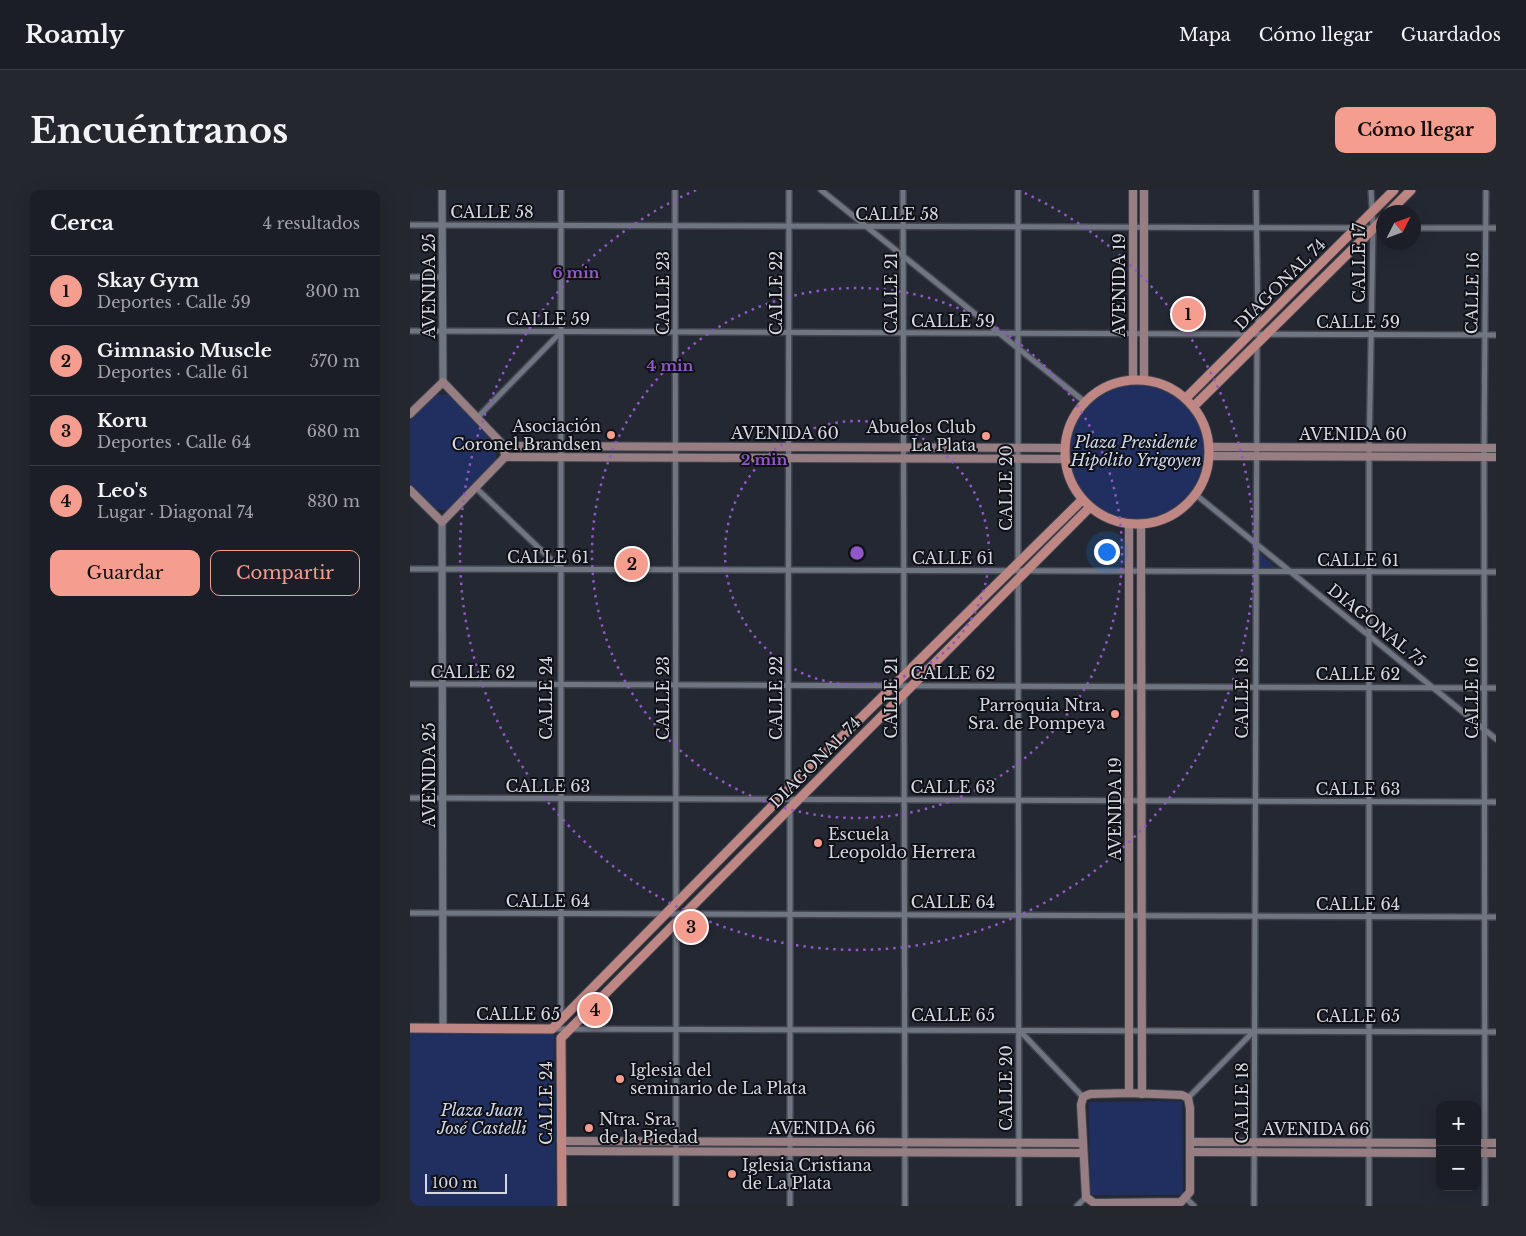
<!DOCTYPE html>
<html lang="es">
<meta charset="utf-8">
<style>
:root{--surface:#1b1e26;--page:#24272e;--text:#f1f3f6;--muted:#a0a2a7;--line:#393c43;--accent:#f59d8f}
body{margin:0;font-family:"Libre Baskerville",serif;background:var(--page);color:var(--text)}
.controls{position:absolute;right:15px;bottom:15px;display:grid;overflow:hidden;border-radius:10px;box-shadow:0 5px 20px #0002}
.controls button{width:45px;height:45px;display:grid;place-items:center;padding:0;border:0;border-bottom:1px solid var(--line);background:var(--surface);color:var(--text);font:25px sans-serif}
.compass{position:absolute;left:966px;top:15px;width:45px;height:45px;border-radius:50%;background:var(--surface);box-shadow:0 5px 20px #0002;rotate:48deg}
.scale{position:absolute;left:15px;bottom:12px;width:82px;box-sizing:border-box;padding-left:5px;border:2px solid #d5d8e0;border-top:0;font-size:14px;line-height:18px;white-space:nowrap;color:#d5d8e0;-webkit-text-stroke:4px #0f1116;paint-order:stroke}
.you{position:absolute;left:696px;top:361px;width:18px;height:18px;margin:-12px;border:4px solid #fff;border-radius:50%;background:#1a73e8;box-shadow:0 0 0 8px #1a73e833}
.badge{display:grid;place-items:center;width:32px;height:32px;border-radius:50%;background:var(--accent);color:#111;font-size:16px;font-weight:700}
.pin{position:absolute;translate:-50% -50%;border:2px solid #fff;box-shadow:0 1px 5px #0006}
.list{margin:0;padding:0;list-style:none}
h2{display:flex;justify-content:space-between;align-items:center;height:65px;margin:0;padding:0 20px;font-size:21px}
h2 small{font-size:16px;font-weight:400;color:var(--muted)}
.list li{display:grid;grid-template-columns:32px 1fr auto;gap:15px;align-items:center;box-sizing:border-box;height:70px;padding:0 20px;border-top:1px solid var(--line)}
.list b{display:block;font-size:19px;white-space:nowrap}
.list p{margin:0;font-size:16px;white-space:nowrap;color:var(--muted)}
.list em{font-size:16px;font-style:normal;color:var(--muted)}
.actions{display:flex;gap:10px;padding:15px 20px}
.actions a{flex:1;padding:11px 0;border:1px solid var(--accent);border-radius:10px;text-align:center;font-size:18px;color:var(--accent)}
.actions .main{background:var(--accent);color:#111}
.map{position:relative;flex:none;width:1086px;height:1016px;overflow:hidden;border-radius:10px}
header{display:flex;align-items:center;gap:30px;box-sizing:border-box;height:70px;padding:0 25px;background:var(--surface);border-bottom:1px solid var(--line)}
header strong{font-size:24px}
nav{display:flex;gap:28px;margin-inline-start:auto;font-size:18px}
.intro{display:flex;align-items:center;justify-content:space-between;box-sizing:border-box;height:120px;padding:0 30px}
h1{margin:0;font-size:35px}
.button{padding:12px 22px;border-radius:10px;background:var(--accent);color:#111;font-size:18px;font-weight:700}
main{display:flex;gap:30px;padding:0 30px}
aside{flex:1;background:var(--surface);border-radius:10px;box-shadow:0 5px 20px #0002}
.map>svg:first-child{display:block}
</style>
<header>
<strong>Roamly</strong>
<nav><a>Mapa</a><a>Cómo llegar</a><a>Guardados</a></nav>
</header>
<div class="intro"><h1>Encuéntranos</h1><a class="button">Cómo llegar</a></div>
<main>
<aside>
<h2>Cerca<small>4 resultados</small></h2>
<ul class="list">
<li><span class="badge">1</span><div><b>Skay Gym</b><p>Deportes · Calle 59</p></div><em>300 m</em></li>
<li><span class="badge">2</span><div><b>Gimnasio Muscle</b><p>Deportes · Calle 61</p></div><em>570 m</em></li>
<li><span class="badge">3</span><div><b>Koru</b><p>Deportes · Calle 64</p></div><em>680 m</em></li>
<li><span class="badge">4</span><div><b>Leo's</b><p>Lugar · Diagonal 74</p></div><em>830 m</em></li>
</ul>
<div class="actions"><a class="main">Guardar</a><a>Compartir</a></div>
</aside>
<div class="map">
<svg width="1086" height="1016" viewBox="0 0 1086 1016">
<defs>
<pattern id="grass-tufts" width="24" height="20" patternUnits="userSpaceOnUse" patternTransform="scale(1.25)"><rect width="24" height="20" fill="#212f60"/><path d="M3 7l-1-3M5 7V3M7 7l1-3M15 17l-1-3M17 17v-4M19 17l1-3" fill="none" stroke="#404c76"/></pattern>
</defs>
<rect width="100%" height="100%" fill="#242833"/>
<!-- grass -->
<polygon fill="url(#grass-tufts)" points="790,955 1030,956 1030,961 790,961 787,958"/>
<!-- park -->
<g fill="#212f60">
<circle cx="726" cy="261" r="68"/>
<polygon points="40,204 86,252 86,270 38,321 25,319 0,295 0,230 23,205"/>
<polygon points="849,363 850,363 865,377 850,377"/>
<polygon points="0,842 144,843 146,1016 0,1016"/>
<polygon points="772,911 773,1005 680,1005 679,912"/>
</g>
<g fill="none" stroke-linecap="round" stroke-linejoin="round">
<!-- minor casing -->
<g stroke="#41444d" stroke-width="8">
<g id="minor">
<polyline points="151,0 151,830"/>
<polyline points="265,0 266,713"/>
<polyline points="411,0 675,212"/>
<polyline points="493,0 494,486"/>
<polyline points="608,0 608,372"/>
<polyline points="846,0 848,136"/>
<polyline points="0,35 974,38"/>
<polyline points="1004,38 1086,38"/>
<polyline points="0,87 33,87"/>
<polyline points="0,141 1086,145"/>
<polyline points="67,228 151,142"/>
<polyline points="65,297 151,379"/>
<polyline points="785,304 1086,549"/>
<polyline points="0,379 1086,382"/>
<polyline points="608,390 609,1016"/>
<polyline points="0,494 1086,498"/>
<polyline points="494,504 495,1016"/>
<polyline points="378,601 379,0"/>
<polyline points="0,608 1086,612"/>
<polyline points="380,619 380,1016"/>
<polyline points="0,723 1086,727"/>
<polyline points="142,839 1086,842"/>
<polyline points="609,840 673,907"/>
<polyline points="778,908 844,841"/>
<polyline points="777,1009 784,1016"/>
<polyline points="266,1016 266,732"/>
<polyline points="667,1016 676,1007"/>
<polyline points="844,1016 847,154"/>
<polyline points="959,1016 959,267 963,38 961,0"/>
<polyline points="1075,1016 1074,267 1076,0"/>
</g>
</g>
<!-- tertiary casing -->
<g stroke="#41444d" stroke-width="9">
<g id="tertiary">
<polyline points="32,0 33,192"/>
<polyline points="32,332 33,838"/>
</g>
</g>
<!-- secondary casing -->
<g stroke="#41444d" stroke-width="10">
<g id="secondary">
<polyline points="723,0 723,190"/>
<polyline points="734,0 734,189"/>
<polyline points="0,224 33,192 94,256 95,267 32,332 0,300"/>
<polyline points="94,256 655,258"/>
<polyline points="801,257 1086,258"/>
<polyline points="801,266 1086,267"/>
<polyline points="95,267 655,269"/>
<polyline points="719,335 719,903"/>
<polyline points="731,335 732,904"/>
<polygon points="719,903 772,905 778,908 780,918 780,1002 771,1012 684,1013 676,1007 671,915 673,907 680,904"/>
<polyline points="151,951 672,953"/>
<polyline points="781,952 1030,953"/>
<polyline points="1067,953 1086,953"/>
<polyline points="152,961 672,963"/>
<polyline points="781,962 1030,963"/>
<polyline points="1067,963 1086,963"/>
</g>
</g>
<!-- primary casing -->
<g stroke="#41444d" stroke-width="11">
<g id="primary">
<polyline points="979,22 1001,0"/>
<circle cx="727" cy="262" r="72"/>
<polyline points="776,208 984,0"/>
<polyline points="784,216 974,28"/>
<polyline points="0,838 142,839 390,588 672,310"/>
<polyline points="152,1016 151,848 680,317"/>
</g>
</g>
<!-- minor -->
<use href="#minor" stroke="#707582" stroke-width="5"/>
<!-- tertiary -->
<use href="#tertiary" stroke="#707582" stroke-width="7"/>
<!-- secondary -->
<use href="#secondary" stroke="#977e83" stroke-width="8"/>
<!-- primary -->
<use href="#primary" stroke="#bf8784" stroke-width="9"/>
</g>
<!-- distance rings -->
<g fill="none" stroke="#9257c7" stroke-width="2.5" stroke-dasharray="2.5 5">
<circle cx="447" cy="363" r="132"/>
<circle cx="447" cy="363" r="265"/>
<path d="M608 0A397 397 0 1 1 286 0"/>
</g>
<!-- markers -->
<g fill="#f59d8f" stroke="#0f1116" stroke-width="2">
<circle cx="201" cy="245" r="5"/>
<circle cx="576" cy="246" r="5"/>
<circle cx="705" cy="524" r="5"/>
<circle cx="408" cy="653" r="5"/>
<circle cx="210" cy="889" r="5"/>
<circle cx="179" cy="938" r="5"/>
<circle cx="322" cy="984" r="5"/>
</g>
<g text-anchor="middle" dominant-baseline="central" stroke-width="4" stroke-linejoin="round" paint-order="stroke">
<!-- street labels -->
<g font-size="16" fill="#d5d8e0" stroke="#0f1116">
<text x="82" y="22">CALLE 58</text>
<text x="487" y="24">CALLE 58</text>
<text transform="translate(949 73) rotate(-90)">CALLE 17</text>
<text transform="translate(870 94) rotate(-45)">DIAGONAL 74</text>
<text transform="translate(709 95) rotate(-90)">AVENIDA 19</text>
<text transform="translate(19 96) rotate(-90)">AVENIDA 25</text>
<text transform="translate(253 103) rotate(-90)">CALLE 23</text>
<text transform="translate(366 103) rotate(-90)">CALLE 22</text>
<text transform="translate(481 103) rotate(-90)">CALLE 21</text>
<text transform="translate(1062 103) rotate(-89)">CALLE 16</text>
<text x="138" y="129">CALLE 59</text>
<text x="543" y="131">CALLE 59</text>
<text x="948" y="132">CALLE 59</text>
<text x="375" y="243">AVENIDA 60</text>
<text x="943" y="244">AVENIDA 60</text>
<text transform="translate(596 298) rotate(-90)">CALLE 20</text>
<text x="138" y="367">CALLE 61</text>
<text x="543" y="368">CALLE 61</text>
<text x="948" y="370">CALLE 61</text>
<text transform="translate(967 435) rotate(39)">DIAGONAL 75</text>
<text x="63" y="482">CALLE 62</text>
<text x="543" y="483">CALLE 62</text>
<text x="948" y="484">CALLE 62</text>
<text transform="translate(136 508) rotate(-90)">CALLE 24</text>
<text transform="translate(253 508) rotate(-90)">CALLE 23</text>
<text transform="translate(366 508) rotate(-90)">CALLE 22</text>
<text transform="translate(481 508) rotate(-90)">CALLE 21</text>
<text transform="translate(832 508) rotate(-90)">CALLE 18</text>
<text transform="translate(1062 508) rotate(-90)">CALLE 16</text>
<text transform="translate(405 572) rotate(-45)">DIAGONAL 74</text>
<text transform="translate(19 585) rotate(-90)">AVENIDA 25</text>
<text x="138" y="596">CALLE 63</text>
<text x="543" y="597">CALLE 63</text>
<text x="948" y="599">CALLE 63</text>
<text transform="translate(705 619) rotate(-90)">AVENIDA 19</text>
<text x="138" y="711">CALLE 64</text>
<text x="543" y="712">CALLE 64</text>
<text x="948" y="714">CALLE 64</text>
<text x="108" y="824">CALLE 65</text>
<text x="543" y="825">CALLE 65</text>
<text x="948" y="826">CALLE 65</text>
<text transform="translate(596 898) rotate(-90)">CALLE 20</text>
<text transform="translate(136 913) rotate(-90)">CALLE 24</text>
<text transform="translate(832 913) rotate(-90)">CALLE 18</text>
<text x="412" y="938">AVENIDA 66</text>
<text x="906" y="939">AVENIDA 66</text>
</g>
<!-- poi labels -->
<g font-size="16" fill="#d5d8e0" stroke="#0f1116" text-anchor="start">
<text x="191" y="236" text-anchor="end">Asociación<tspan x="191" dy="18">Coronel Brandsen</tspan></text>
<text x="566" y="237" text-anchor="end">Abuelos Club<tspan x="566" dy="18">La Plata</tspan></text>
<text x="695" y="515" text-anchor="end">Parroquia Ntra.<tspan x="695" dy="18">Sra. de Pompeya</tspan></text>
<text x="418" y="644">Escuela<tspan x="418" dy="18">Leopoldo Herrera</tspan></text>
<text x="220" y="880">Iglesia del<tspan x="220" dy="18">seminario de La Plata</tspan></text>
<text x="189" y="929">Ntra. Sra.<tspan x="189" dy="18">de la Piedad</tspan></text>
<text x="332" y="975">Iglesia Cristiana<tspan x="332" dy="18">de La Plata</tspan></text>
</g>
<!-- park labels -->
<g font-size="16" font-style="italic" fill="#cfd8ee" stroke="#0f1116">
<text x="726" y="252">Plaza Presidente<tspan x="726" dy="18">Hipólito Yrigoyen</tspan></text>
<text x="72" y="920">Plaza Juan<tspan x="72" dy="18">José Castelli</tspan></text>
</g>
</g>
<circle cx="447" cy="363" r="8" fill="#9257c7" stroke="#0f1116" stroke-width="2.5"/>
<g font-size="15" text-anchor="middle" font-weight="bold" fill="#9257c7" stroke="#0f1116" stroke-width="4" stroke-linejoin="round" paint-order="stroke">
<text x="166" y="88">6 min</text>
<text x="260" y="181">4 min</text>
<text x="354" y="275">2 min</text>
</g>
</svg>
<div class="controls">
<button>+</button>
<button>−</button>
</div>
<svg class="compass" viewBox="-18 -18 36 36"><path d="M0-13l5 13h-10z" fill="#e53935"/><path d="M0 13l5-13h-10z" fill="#a0a2a7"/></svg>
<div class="scale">100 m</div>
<div class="you"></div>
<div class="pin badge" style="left:778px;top:124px">1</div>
<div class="pin badge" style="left:222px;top:374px">2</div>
<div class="pin badge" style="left:281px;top:737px">3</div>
<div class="pin badge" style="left:185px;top:820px">4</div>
</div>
</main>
